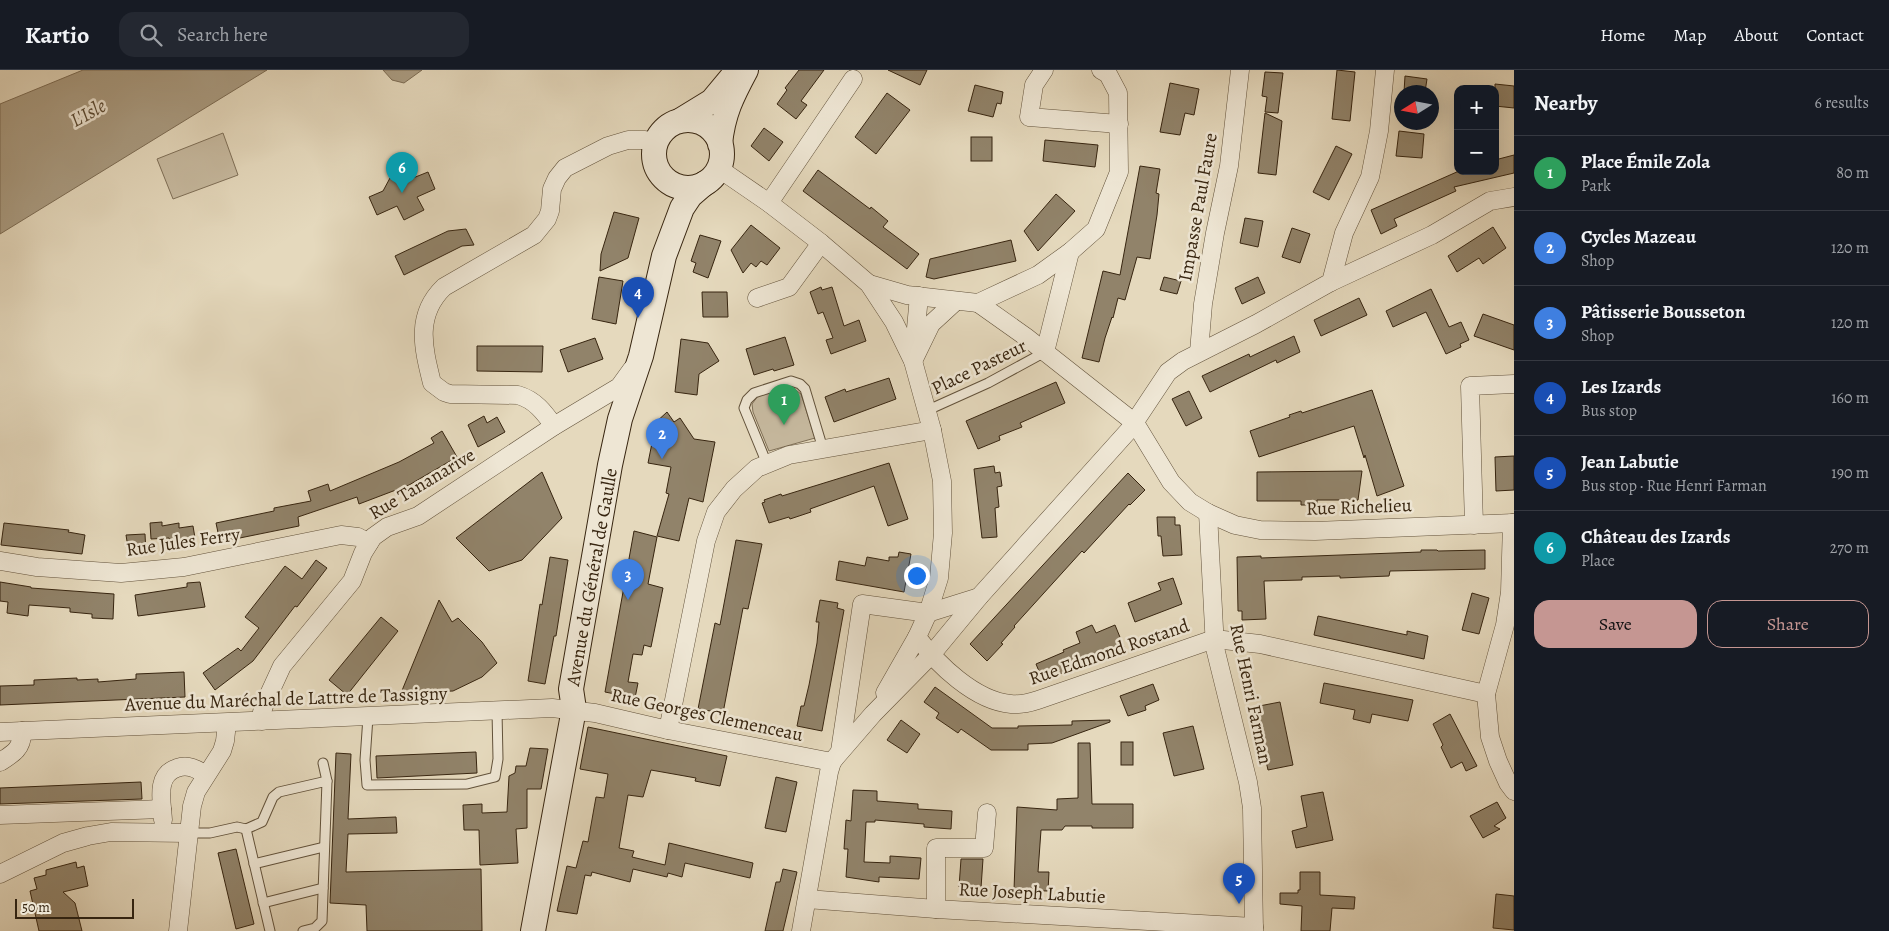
<!DOCTYPE html>
<meta charset="utf-8">
<style>
:root{--surface:#171b24;--page:#242831;--text:#f1f3f6;--muted:#9ea1a6;--line:#363941;--accent:#c59692}
body{margin:0;font-family:Alegreya,serif;background:var(--page);color:var(--text)}
.controls{position:absolute;right:15px;top:15px;display:grid;overflow:hidden;border-radius:10px;box-shadow:0 5px 20px #0002}
.controls button{width:45px;height:45px;display:grid;place-items:center;padding:0;border:0;border-bottom:1px solid var(--line);background:var(--surface);color:var(--text);font:25px sans-serif}
.compass{position:absolute;left:1394px;top:15px;width:45px;height:45px;border-radius:50%;background:var(--surface);box-shadow:0 5px 20px #0002;rotate:259deg}
.scale{position:absolute;left:15px;bottom:12px;width:119px;box-sizing:border-box;padding-left:5px;border:2px solid #372510;border-top:0;font-size:14px;line-height:18px;white-space:nowrap;color:#372510;-webkit-text-stroke:4px #eee6d4;paint-order:stroke}
.you{position:absolute;left:916px;top:505px;width:18px;height:18px;margin:-12px;border:4px solid #fff;border-radius:50%;background:#1a73e8;box-shadow:0 0 0 8px #1a73e833}
.badge{display:grid;place-items:center;width:32px;height:32px;border-radius:50%;background:var(--accent);color:#fff;font-size:16px;font-weight:700}
.pin{position:absolute;translate:-50% -41px;filter:drop-shadow(0 1px 2px #0008)}
.pin::after{content:'';position:absolute;top:26px;width:18px;height:15px;background:inherit;clip-path:polygon(0 0,100% 0,50% 100%)}
.list{margin:0;padding:0;list-style:none}
h2{display:flex;justify-content:space-between;align-items:center;height:65px;margin:0;padding:0 20px;font-size:21px}
h2 small{font-size:16px;font-weight:400;color:var(--muted)}
.list li{display:grid;grid-template-columns:32px 1fr auto;gap:15px;align-items:center;box-sizing:border-box;height:75px;padding:0 20px;border-top:1px solid var(--line)}
.list b{display:block;font-size:19px;white-space:nowrap}
.list p{margin:0;font-size:16px;white-space:nowrap;color:var(--muted)}
.list em{font-size:16px;font-style:normal;color:var(--muted)}
.actions{display:flex;gap:10px;padding:15px 20px}
.actions a{flex:1;padding:11px 0;border:1px solid var(--accent);border-radius:15px;text-align:center;font-size:18px;color:var(--accent)}
.actions .main{background:var(--accent);color:#111}
.icon{flex:none;width:28px;height:28px;fill:none;stroke:currentColor;stroke-width:2;stroke-linecap:round;stroke-linejoin:round}
.map{position:relative;flex:none;width:1514px;height:861px;overflow:hidden}
header{display:flex;align-items:center;gap:30px;box-sizing:border-box;height:70px;padding:0 25px;background:var(--surface);border-bottom:1px solid var(--line)}
header strong{font-size:24px}
nav{display:flex;gap:28px;margin-inline-start:auto;font-size:18px}
.search{width:350px;height:45px;background:var(--page);display:flex;align-items:center;gap:12px;box-sizing:border-box;padding:0 18px;border-radius:15px;color:var(--muted);font-size:19px}
main{display:flex}
aside{flex:1;background:var(--surface)}
.map>svg:first-child{display:block}
</style>
<header>
<strong>Kartio</strong>
<div class="search"><svg class="icon" aria-label="search" viewBox="0 0 24 24"><circle cx="10" cy="10" r="6"/><path d="M15 15l6 6"/></svg>Search here</div>
<nav><a>Home</a><a>Map</a><a>About</a><a>Contact</a></nav>
</header>
<main>
<div class="map">
<svg width="1514" height="861" viewBox="0 0 1514 861">
<rect width="100%" height="100%" fill="#e5d9bd"/>
<filter id="stains"><feTurbulence type="fractalNoise" baseFrequency=".004" numOctaves="4"/><feColorMatrix values="0 0 0 0 .2 0 0 0 0 .09 0 0 0 0 .02 0 0 0 .5 -.17"/></filter>
<radialGradient id="worn" r=".72"><stop offset=".6" stop-color="#630" stop-opacity="0"/><stop offset="1" stop-color="#630" stop-opacity=".3"/></radialGradient>
<!-- green -->
<g fill="#c7baa0" stroke="#7f7058">
<polygon points="223,63 238,105 173,129 157,89"/>
<polygon points="785,316 793,318 801,324 815,368 769,381 753,342 752,334 758,326"/>
</g>
<!-- water -->
<g fill="#aa9c82" stroke="#7c6c54">
<polygon points="83,0 267,0 0,164 0,34"/>
<polygon points="383,0 422,0 404,13 392,10"/>
</g>
<!-- building -->
<g fill="#91836a" stroke="#372510">
<polygon points="799,0 824,0 801,31 807,35 796,49 777,34 787,20 785,18"/>
<polygon points="888,0 927,0 920,15"/>
<polygon points="1337,0 1355,2 1350,51 1332,49"/>
<polygon points="1265,2 1283,3 1278,43 1265,42 1267,27 1262,26"/>
<polygon points="1405,6 1427,9 1425,22 1404,22"/>
<polygon points="1170,13 1199,19 1194,45 1185,43 1180,65 1160,62"/>
<polygon points="1495,14 1514,16 1514,38 1495,36"/>
<polygon points="975,15 1003,22 1001,34 997,33 993,47 968,41"/>
<polygon points="887,23 910,40 876,84 855,67"/>
<polygon points="1265,43 1282,51 1276,105 1258,103"/>
<polygon points="764,58 783,72 769,91 751,76"/>
<polygon points="1399,61 1424,64 1422,88 1396,86"/>
<rect x="971" y="67" width="21" height="24"/>
<polygon points="1045,70 1098,75 1095,97 1043,91"/>
<polygon points="1336,76 1352,84 1329,130 1313,122"/>
<polygon points="1514,85 1514,103 1454,117 1456,121 1394,149 1397,156 1381,164 1371,140 1459,101 1495,101 1495,90"/>
<polygon points="1140,96 1160,99 1156,123 1159,124 1157,145 1150,189 1137,187 1125,230 1118,228 1113,248 1112,247 1105,268 1099,292 1082,288 1103,201 1120,205"/>
<polygon points="818,100 870,139 871,137 888,151 883,157 919,184 907,199 803,121"/>
<polygon points="428,102 435,119 417,127 424,140 404,150 397,136 377,145 369,127 383,121 390,108 400,104 413,108"/>
<polygon points="1056,124 1075,141 1038,181 1024,161"/>
<polygon points="614,142 639,148 628,188 600,201 601,184"/>
<polygon points="1245,148 1263,151 1258,177 1240,173"/>
<polygon points="751,155 780,178 767,195 761,191 756,197 751,193 743,203 731,180"/>
<polygon points="1493,157 1506,178 1483,194 1479,188 1457,202 1448,186"/>
<polygon points="1292,158 1310,164 1300,193 1282,187"/>
<polygon points="466,159 474,175 462,176 404,205 395,186 448,161"/>
<polygon points="700,165 721,171 708,208 693,202 696,193 691,191"/>
<polygon points="1011,170 1016,191 934,209 926,207 930,189"/>
<polygon points="599,207 623,211 616,254 592,249"/>
<polygon points="1164,207 1181,211 1177,224 1160,220"/>
<polygon points="1258,207 1265,223 1242,234 1235,218"/>
<polygon points="821,217 822,220 832,217 844,256 859,250 866,271 831,284 826,270 833,268 823,242 818,244 810,222"/>
<polygon points="1431,219 1449,257 1461,252 1469,270 1460,274 1461,277 1446,284 1426,242 1393,257 1386,241"/>
<polygon points="702,222 727,222 728,247 703,247"/>
<polygon points="1359,228 1367,245 1321,266 1314,250"/>
<polygon points="1483,244 1514,255 1514,280 1474,266"/>
<polygon points="1294,266 1300,282 1277,293 1276,290 1210,322 1202,306 1249,284 1250,287"/>
<polygon points="785,267 794,295 774,301 773,299 754,305 746,279"/>
<polygon points="595,268 603,289 568,302 560,280"/>
<polygon points="681,269 708,273 719,291 699,304 697,325 675,322"/>
<polygon points="477,276 543,276 542,302 477,301"/>
<polygon points="889,308 896,329 834,352 825,327 845,319 846,322"/>
<polygon points="1056,312 1065,333 1020,353 1022,357 999,366 1000,370 978,379 966,351"/>
<polygon points="1372,320 1404,416 1377,426 1365,385 1364,388 1354,356 1259,387 1250,361 1290,347 1289,345 1301,341 1302,343"/>
<polygon points="1189,321 1202,348 1186,356 1172,329"/>
<polygon points="667,342 674,352 680,348 694,369 715,372 703,432 689,428 679,471 657,466 669,424 666,423 671,397 648,393 655,358 654,354"/>
<polygon points="484,346 487,353 497,347 505,362 478,377 468,355"/>
<polygon points="442,361 457,387 409,415 359,434 357,427 298,447 299,456 220,472 216,453 274,441 274,438 311,431 308,421 328,414 330,421 399,392 434,373 431,368"/>
<polygon points="1514,386 1514,420 1496,421 1495,387"/>
<polygon points="889,393 908,449 888,456 874,416 810,439 811,442 790,449 789,447 769,453 762,433 765,432 764,430 781,424 782,426"/>
<polygon points="994,396 995,403 1000,402 1002,416 997,417 999,437 995,438 997,467 982,468 974,399"/>
<polygon points="1362,401 1358,430 1317,430 1317,435 1301,435 1301,431 1257,431 1257,402"/>
<polygon points="542,402 562,448 522,490 489,501 456,468"/>
<polygon points="1128,403 1145,420 1130,435 1129,434 1084,483 1082,481 1014,556 1015,557 1001,573 1003,574 987,591 970,574"/>
<polygon points="1157,447 1175,447 1175,455 1180,455 1182,485 1163,486 1161,466 1158,466"/>
<polygon points="162,452 162,456 179,453 179,458 193,456 196,474 171,479 169,468 151,469 150,453"/>
<polygon points="4,453 69,460 68,462 85,465 82,484 1,475"/>
<polygon points="634,461 657,467 648,514 663,518 651,577 644,575 642,585 633,584 628,612 638,613 635,628 605,622"/>
<polygon points="145,464 146,483 129,484 126,465"/>
<polygon points="736,470 762,474 748,539 743,538 723,643 698,639 715,553 720,555"/>
<polygon points="1421,480 1437,480 1438,481 1485,480 1485,499 1390,501 1389,506 1340,508 1340,506 1302,507 1302,510 1264,511 1266,549 1242,550 1242,541 1238,541 1237,487 1261,486 1261,488 1421,482"/>
<polygon points="899,482 911,484 904,522 836,510 839,491 865,496 867,487 889,491 889,487 898,487"/>
<polygon points="550,487 568,490 556,566 554,566 545,614 528,611 540,534 542,535"/>
<polygon points="316,490 327,498 297,537 295,536 253,591 215,620 203,603 238,578 241,581 259,558 245,547 285,496 302,509"/>
<polygon points="1173,508 1182,534 1135,552 1128,533 1161,520 1158,513"/>
<polygon points="0,512 31,517 31,518 114,524 113,549 92,548 92,544 70,542 70,538 29,535 28,546 7,543 8,532 0,531"/>
<polygon points="200,512 205,537 138,546 135,525 187,517 187,513"/>
<polygon points="1472,523 1489,528 1479,564 1462,560"/>
<polygon points="439,530 452,552 458,548 482,572 497,593 482,607 453,621 401,623"/>
<polygon points="820,530 838,533 837,538 844,540 822,661 797,656 801,636 804,636 809,615 817,573 819,552 816,552"/>
<polygon points="1318,546 1407,565 1407,561 1428,566 1424,589 1314,565"/>
<polygon points="381,547 398,561 347,625 329,610"/>
<polygon points="1092,555 1096,563 1115,555 1124,577 1043,611 1036,594 1064,582 1063,580 1080,573 1076,562"/>
<polygon points="184,602 185,627 0,635 0,616 34,615 34,610 77,608 77,610 98,609 98,612 136,609 136,604"/>
<polygon points="1324,613 1413,630 1408,651 1372,644 1370,653 1353,649 1355,640 1320,633"/>
<polygon points="1153,614 1159,630 1145,636 1146,640 1128,646 1120,626"/>
<polygon points="935,617 992,658 1018,658 1018,656 1072,655 1072,651 1110,650 1110,652 1052,673 1028,674 1028,680 991,680 961,659 958,663 936,648 939,643 924,632"/>
<polygon points="1280,632 1293,695 1268,700 1254,637"/>
<polygon points="1450,644 1477,696 1466,701 1462,692 1451,698 1441,677 1443,675 1433,654"/>
<polygon points="901,650 920,664 907,683 887,670"/>
<polygon points="1193,656 1204,699 1174,706 1163,663"/>
<polygon points="588,657 727,686 720,716 695,711 696,708 651,700 643,727 628,725 619,778 634,781 632,787 665,795 669,773 753,793 750,808 685,793 682,807 668,803 667,807 633,799 630,812 592,802 591,806 585,805 577,844 557,841 567,796 576,798 583,771 588,772 596,727 604,728 608,704 580,699"/>
<rect x="1121" y="672" width="12" height="23"/>
<polygon points="1078,673 1090,673 1092,734 1133,734 1133,758 1092,758 1092,756 1065,756 1062,760 1041,760 1038,802 1049,802 1048,821 1014,820 1017,737 1057,740 1057,729 1078,728"/>
<polygon points="530,678 548,679 541,719 527,719 527,758 516,759 518,793 480,795 479,760 464,760 463,735 482,734 482,743 507,742 509,706 515,703 516,696 526,696"/>
<polygon points="476,682 477,703 377,708 376,686"/>
<polygon points="336,683 351,684 348,749 396,747 397,763 348,764 346,802 481,799 482,861 367,861 366,835 330,833"/>
<polygon points="776,707 797,712 786,762 765,758"/>
<polygon points="141,712 142,729 0,734 0,718"/>
<polygon points="853,720 877,721 877,731 918,734 918,739 952,741 951,759 924,757 924,754 875,750 875,752 866,752 864,792 890,793 890,786 921,788 919,809 879,807 879,812 846,807 848,779 844,779 846,750 851,751"/>
<polygon points="1323,722 1333,770 1296,778 1292,761 1307,757 1301,726"/>
<polygon points="1497,732 1506,748 1494,756 1500,759 1483,768 1470,746"/>
<polygon points="236,779 254,854 236,859 218,783"/>
<polygon points="961,789 983,789 981,818 959,817"/>
<polygon points="76,792 77,798 84,796 88,816 63,822 75,833 82,861 39,861 30,821 37,819 34,808 46,805 46,800"/>
<polygon points="783,799 797,802 783,861 765,861 776,812 780,812"/>
<polygon points="1300,802 1320,802 1320,825 1355,827 1354,839 1332,838 1330,861 1301,861 1302,836 1280,834 1280,823 1298,823 1298,820 1300,820"/>
<polygon points="1496,824 1514,826 1514,860 1493,858"/>
</g>
<g fill="none" stroke-linecap="round" stroke-linejoin="round">
<!-- service casing -->
<g stroke="#62523b" stroke-width="11">
<g id="service">
<polyline points="928,340 988,313 1045,282"/>
<polyline points="767,394 744,338 747,330 754,323 791,311 800,314 805,319 823,379"/>
<polyline points="368,647 365,690 367,715 467,714 495,707 498,689 497,641"/>
<polyline points="323,693 327,711"/>
<polyline points="246,759 270,861"/>
<polyline points="188,763 210,763 237,757 246,759 262,752 273,727 279,722 327,711 322,851 315,858 303,861"/>
<polyline points="254,794 324,777"/>
<polyline points="263,833 323,818"/>
</g>
</g>
<!-- minor casing -->
<g stroke="#62523b" stroke-width="19">
<g id="minor">
<polyline points="1044,0 1034,15 1029,47 1119,54"/>
<polyline points="769,133 853,9"/>
<polyline points="1331,212 1432,165 1490,131 1514,127"/>
<polyline points="869,214 907,225 978,233 1038,205 1070,182 1096,159 1119,102 1118,23 1108,4 1101,0"/>
<polyline points="757,228 789,217 821,173"/>
<polyline points="978,233 1026,267 1135,353 1171,412 1190,432 1208,443 1235,455 1260,460 1315,461 1514,453"/>
<polyline points="914,280 919,226"/>
<polyline points="1045,282 1070,182"/>
<polyline points="1199,282 1203,234 1215,163 1229,96 1240,0"/>
<polyline points="913,291 931,254 956,231"/>
<path d="M554,356C544,342 535,330 518,325L450,324L444,322L432,313C423,277 415,245 444,217L534,165L547,149L550,141L552,119L557,108L565,98L608,76L628,70H645L655,74"/>
<path d="M932,360L942,411L943,463L939,508L928,543L917,567C937,594 975,631 1011,634C1021,635 1029,633 1038,630L1214,569L1260,574L1486,624"/>
<polyline points="1208,443 1215,578 1248,712 1252,738 1254,861"/>
<polyline points="1512,453 1510,522 1505,555 1486,624 1490,667 1498,691 1508,713 1514,721"/>
<polyline points="1474,455 1470,316 1514,314"/>
<polyline points="0,491 37,497 121,503 184,497 341,465 358,467 369,473"/>
<polyline points="885,623 917,567"/>
<polyline points="262,651 262,642 265,633 282,596 352,511 363,483 373,467 387,457 418,446 554,356 619,317 632,299"/>
<polyline points="668,660 706,471 716,442 734,419 757,398 789,385 932,360 913,291 894,252 869,214 821,173 769,133 718,98"/>
<polyline points="0,662 552,638 595,643 668,660 832,692"/>
<polyline points="840,681 862,534 928,543 979,527"/>
<path d="M0,692C13,684 23,678 22,661"/>
<polyline points="0,745 162,739"/>
<path d="M163,750C162,732 155,705 177,698C188,694 197,699 206,705"/>
<polyline points="0,804 63,773 88,766 111,762 188,763"/>
<polyline points="807,829 936,839 1254,857"/>
<polyline points="936,839 936,778 984,778 987,743"/>
<polyline points="178,861 192,736 196,722 222,681 225,671 227,653"/>
<polyline points="801,861 829,702 832,692 835,688 873,644 931,585 979,527 1130,359 1168,302 1183,291 1256,254 1331,212 1344,163 1370,107 1379,61 1385,0"/>
</g>
</g>
<!-- secondary casing -->
<g stroke="#372510" stroke-width="26">
<g id="secondary">
<polyline points="681,50 712,31 732,7"/>
<circle cx="688" cy="84" r="34"/>
<path d="M720,74C723,44 732,26 746,0"/>
<polyline points="533,861 574,639 571,619 610,395 620,349 641,286 664,186 682,138 690,126 705,113"/>
</g>
</g>
<!-- service -->
<use href="#service" stroke="#eee6d4" stroke-width="9"/>
<!-- minor -->
<use href="#minor" stroke="#eee6d4" stroke-width="18"/>
<!-- secondary -->
<use href="#secondary" stroke="#eee6d4" stroke-width="24"/>
</g>
<g text-anchor="middle" dominant-baseline="central" stroke-width="5" stroke-linejoin="round" paint-order="stroke">
<!-- street labels -->
<g font-size="19" fill="#372510" stroke="#eee6d4">
<text transform="translate(1198 137) rotate(-80)">Impasse Paul Faure</text>
<text transform="translate(979 297) rotate(-26)">Place Pasteur</text>
<text transform="translate(422 414) rotate(-31)">Rue Tananarive</text>
<text transform="translate(1359 437) rotate(-2)">Rue Richelieu</text>
<text transform="translate(183 472) rotate(-8)">Rue Jules Ferry</text>
<text transform="translate(592 507) rotate(-80)">Avenue du Général de Gaulle</text>
<text transform="translate(1109 582) rotate(-19)">Rue Edmond Rostand</text>
<text transform="translate(1251 624) rotate(78)">Rue Henri Farman</text>
<text transform="translate(286 629) rotate(-2)">Avenue du Maréchal de Lattre de Tassigny</text>
<text transform="translate(707 645) rotate(12)">Rue Georges Clemenceau</text>
<text transform="translate(1032 823) rotate(3)">Rue Joseph Labutie</text>
</g>
<!-- water labels -->
<g font-size="20" font-style="italic" fill="#5a4932" stroke="#eee6d4">
<text transform="translate(88 43) rotate(-29)">L'Isle</text>
</g>
</g>
<rect width="100%" height="100%" filter="url(#stains)"/>
<rect width="100%" height="100%" fill="url(#worn)"/>
</svg>
<div class="controls">
<button>+</button>
<button>−</button>
</div>
<svg class="compass" viewBox="-18 -18 36 36"><path d="M0-13l5 13h-10z" fill="#e53935"/><path d="M0 13l5-13h-10z" fill="#9ea1a6"/></svg>
<div class="scale">50 m</div>
<div class="you"></div>
<div class="pin badge" style="left:784px;top:355px;background:#2e9e5b">1</div>
<div class="pin badge" style="left:662px;top:389px;background:#3f7fe0">2</div>
<div class="pin badge" style="left:628px;top:530px;background:#3f7fe0">3</div>
<div class="pin badge" style="left:638px;top:248px;background:#1a4fb4">4</div>
<div class="pin badge" style="left:1239px;top:834px;background:#1a4fb4">5</div>
<div class="pin badge" style="left:402px;top:123px;background:#0f9aa8">6</div>
</div>
<aside>
<h2>Nearby<small>6 results</small></h2>
<ul class="list">
<li><span class="badge" style="background:#2e9e5b">1</span><div><b>Place Émile Zola</b><p>Park</p></div><em>80 m</em></li>
<li><span class="badge" style="background:#3f7fe0">2</span><div><b>Cycles Mazeau</b><p>Shop</p></div><em>120 m</em></li>
<li><span class="badge" style="background:#3f7fe0">3</span><div><b>Pâtisserie Bousseton</b><p>Shop</p></div><em>120 m</em></li>
<li><span class="badge" style="background:#1a4fb4">4</span><div><b>Les Izards</b><p>Bus stop</p></div><em>160 m</em></li>
<li><span class="badge" style="background:#1a4fb4">5</span><div><b>Jean Labutie</b><p>Bus stop · Rue Henri Farman</p></div><em>190 m</em></li>
<li><span class="badge" style="background:#0f9aa8">6</span><div><b>Château des Izards</b><p>Place</p></div><em>270 m</em></li>
</ul>
<div class="actions"><a class="main">Save</a><a>Share</a></div>
</aside>
</main>
